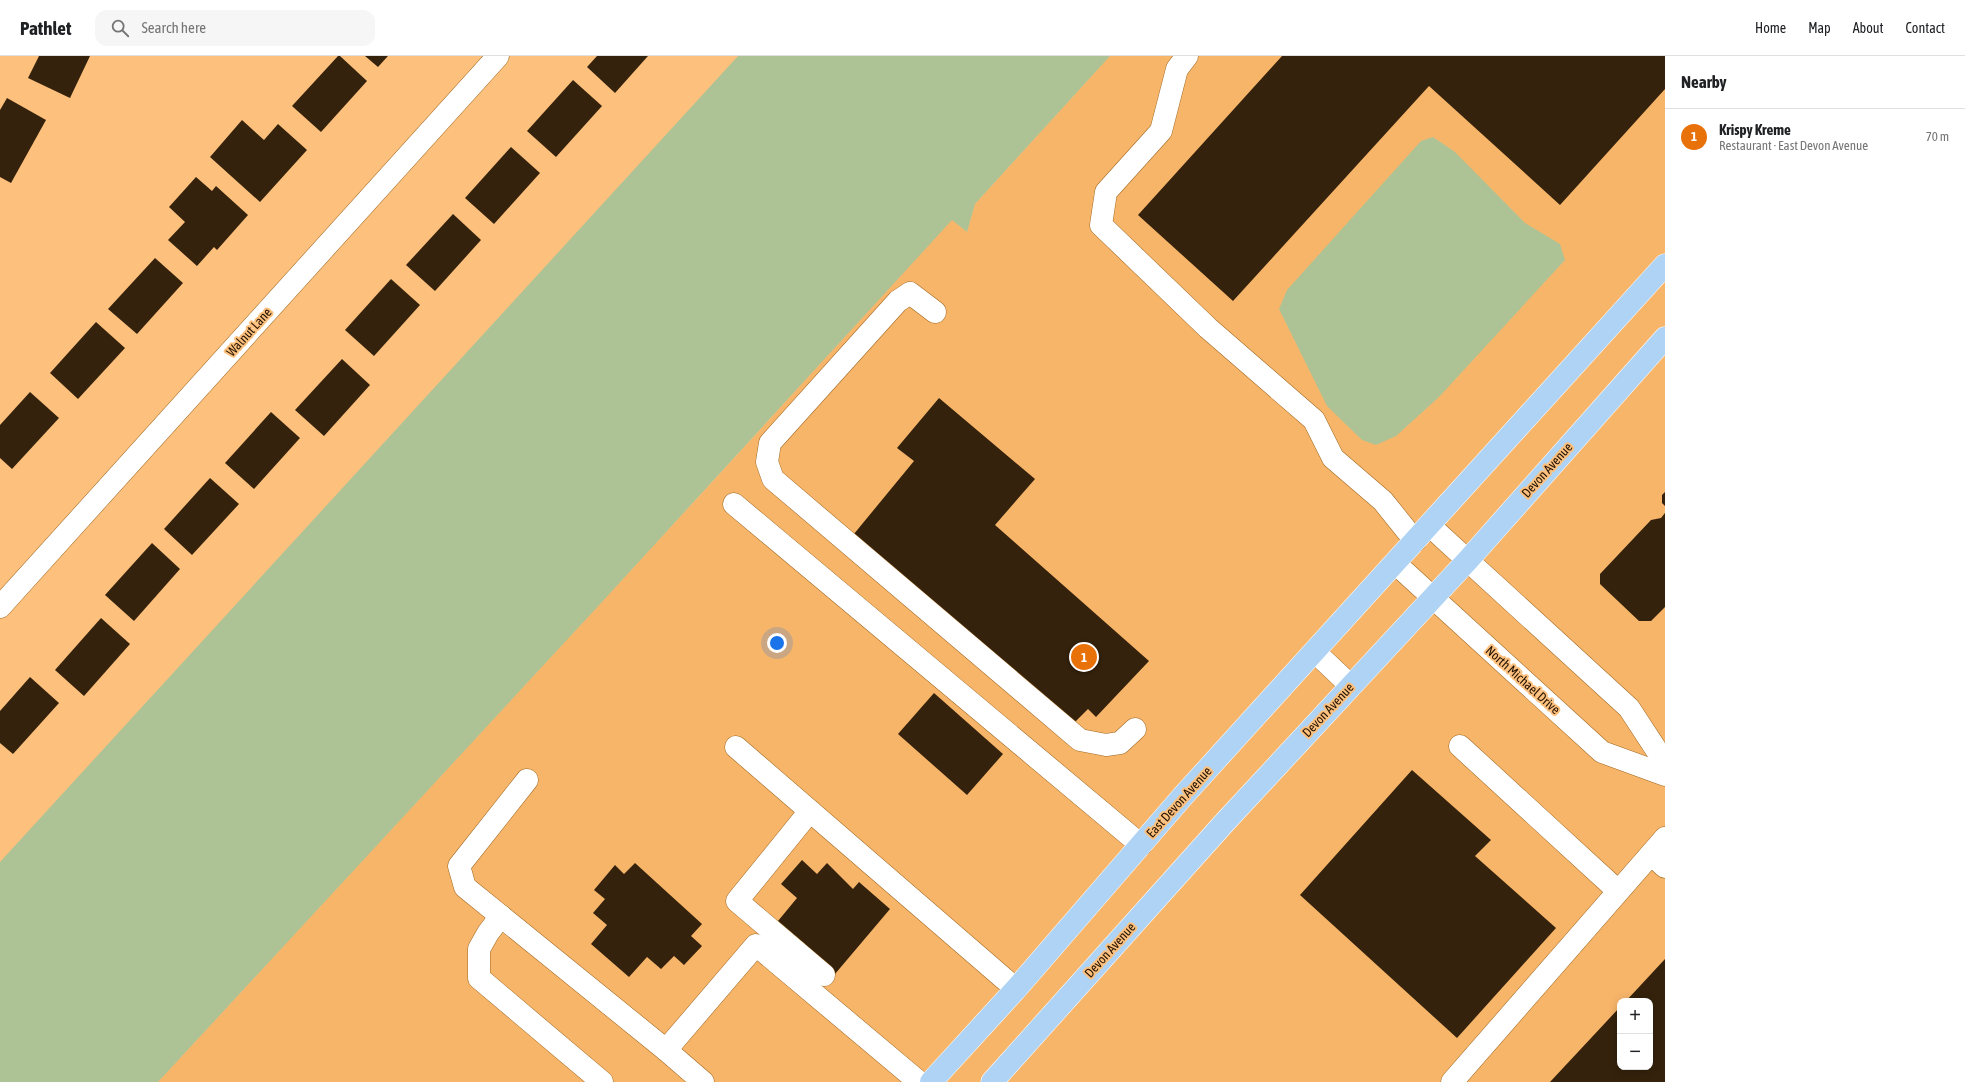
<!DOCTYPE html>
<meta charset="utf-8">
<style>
:root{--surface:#fff;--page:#f6f6f6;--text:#202124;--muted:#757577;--line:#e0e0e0;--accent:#29689e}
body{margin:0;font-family:"Asap Condensed",sans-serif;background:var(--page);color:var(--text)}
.controls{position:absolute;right:12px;bottom:12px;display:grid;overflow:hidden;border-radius:8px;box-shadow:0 2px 10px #0003}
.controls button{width:36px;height:36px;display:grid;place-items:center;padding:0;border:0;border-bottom:1px solid var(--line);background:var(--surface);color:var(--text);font:20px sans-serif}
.you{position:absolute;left:777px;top:587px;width:14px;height:14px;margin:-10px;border:3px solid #fff;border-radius:50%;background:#1a73e8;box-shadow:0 0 0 6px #1a73e833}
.badge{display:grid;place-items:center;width:26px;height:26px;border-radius:50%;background:var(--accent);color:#fff;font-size:13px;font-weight:700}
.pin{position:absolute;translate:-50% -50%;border:2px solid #fff;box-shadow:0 1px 4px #0006}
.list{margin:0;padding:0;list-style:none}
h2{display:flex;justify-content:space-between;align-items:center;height:52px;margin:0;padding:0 16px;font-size:17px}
h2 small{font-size:13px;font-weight:400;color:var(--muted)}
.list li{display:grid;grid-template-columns:26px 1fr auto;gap:12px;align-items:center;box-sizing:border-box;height:56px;padding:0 16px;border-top:1px solid var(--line)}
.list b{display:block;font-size:15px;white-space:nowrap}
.list p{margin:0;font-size:13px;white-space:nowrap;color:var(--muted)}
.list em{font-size:13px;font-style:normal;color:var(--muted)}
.icon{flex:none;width:22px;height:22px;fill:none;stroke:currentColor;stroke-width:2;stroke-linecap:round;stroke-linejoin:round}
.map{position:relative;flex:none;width:1665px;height:1026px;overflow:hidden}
header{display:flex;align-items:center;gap:24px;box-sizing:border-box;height:56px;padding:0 20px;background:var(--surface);border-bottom:1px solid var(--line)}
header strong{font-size:19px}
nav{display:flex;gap:22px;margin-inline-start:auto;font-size:14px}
.search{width:280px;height:36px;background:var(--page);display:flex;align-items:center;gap:10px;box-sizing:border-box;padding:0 14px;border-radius:12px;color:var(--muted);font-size:15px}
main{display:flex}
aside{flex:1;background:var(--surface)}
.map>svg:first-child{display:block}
</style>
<header>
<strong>Pathlet</strong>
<div class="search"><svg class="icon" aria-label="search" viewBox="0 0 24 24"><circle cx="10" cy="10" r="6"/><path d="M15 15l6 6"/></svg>Search here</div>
<nav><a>Home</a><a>Map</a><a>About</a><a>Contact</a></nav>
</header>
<main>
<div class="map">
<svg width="1665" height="1026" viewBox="0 0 1665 1026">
<rect width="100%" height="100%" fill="#fdc07d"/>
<!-- built -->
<path fill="#f7b56a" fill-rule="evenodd" d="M1110,0H1665V1026H158L730,407L952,163L967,176L975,148ZM1620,945H1650V1011H1620Z"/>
<!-- green -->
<g fill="#aec395">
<polygon points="738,0 1110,0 975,148 967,176 952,164 602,546 158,1026 0,1026 0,806"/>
<polygon points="1433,81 1455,96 1525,167 1560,188 1565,204 1439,341 1396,380 1376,389 1362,384 1327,350 1279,253 1287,234 1421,85"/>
</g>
<!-- building -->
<g fill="#34220c">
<polygon points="39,0 90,0 70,42 28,22"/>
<polygon points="338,0 340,0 367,25 321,76 292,50"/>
<polygon points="365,0 388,0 378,11"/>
<polygon points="597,0 648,0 615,37 587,11"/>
<polygon points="1282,0 1665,0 1665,33 1560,149 1429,30 1233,245 1138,159"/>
<polygon points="573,24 602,50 556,101 527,75"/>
<polygon points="7,42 46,64 11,127 0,121 0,54"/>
<polygon points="242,64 264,84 278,68 307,94 260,146 210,101"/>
<polygon points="511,91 540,117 494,168 465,142"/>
<polygon points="196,121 212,135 216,130 248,159 217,194 214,191 197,210 168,184 185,166 169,151"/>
<polygon points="453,158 481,184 435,235 406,209"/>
<polygon points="155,202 183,227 137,278 108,253"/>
<polygon points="391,223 420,249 374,300 345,274"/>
<polygon points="96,266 125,292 78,343 50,317"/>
<polygon points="342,303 370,329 324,380 295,354"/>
<polygon points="30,336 59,362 12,413 0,402 0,369"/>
<polygon points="939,342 1035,423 995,469 1149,605 1096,661 1088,653 1068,673 849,484 914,405 897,392"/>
<polygon points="271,356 300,382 254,433 225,407"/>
<polygon points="210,422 239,448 192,499 164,473"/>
<polygon points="1665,436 1665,450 1662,447 1662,439"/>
<polygon points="1665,457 1665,551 1651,565 1639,565 1600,528 1600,518 1651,464 1661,462"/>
<polygon points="152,487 180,513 134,565 105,539"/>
<polygon points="101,562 130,588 84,640 55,614"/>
<polygon points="30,621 59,647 13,698 0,687 0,655"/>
<polygon points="934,637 1003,698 967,739 898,678"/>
<polygon points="1412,714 1491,784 1475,800 1556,872 1457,982 1300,839"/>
<polygon points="802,804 817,818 827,807 853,833 859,826 890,853 835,918 803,891 805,888 778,865 797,842 781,828"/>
<polygon points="635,807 702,868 691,880 702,890 684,909 674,900 661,913 647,901 629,921 591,888 607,869 593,857 605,843 594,834 615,809 624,818"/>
<polygon points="1665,903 1665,1026 1550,1026 1620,951 1620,1011 1650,1011 1650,945 1626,945"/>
</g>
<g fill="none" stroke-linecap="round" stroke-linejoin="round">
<!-- minor casing -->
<g stroke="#a06821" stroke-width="23">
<g id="minor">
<polyline points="1187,0 1177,13 1161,75 1106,136 1101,169 1208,272 1314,364 1333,402 1383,445 1415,485"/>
<polyline points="935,256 910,237 898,245 770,387 767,406 773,423 1080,684 1106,689 1120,687 1135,673"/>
<polyline points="734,448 1141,789"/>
<polyline points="1429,469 1629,652 1665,707"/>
<polyline points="1395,507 1602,696 1665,719"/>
<polyline points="0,551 498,0"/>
<polyline points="1315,596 1351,630"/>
<polyline points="1460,690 1618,835"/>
<polyline points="736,691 1016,933"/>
<polyline points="527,724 459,810 465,831 666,994"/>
<polyline points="810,755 737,845 824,919"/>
<polyline points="1651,798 1665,811"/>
<polyline points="501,860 488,877 479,893 479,922 602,1026"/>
<polyline points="703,1026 666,994 756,889 919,1026"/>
<polyline points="1452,1026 1665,782"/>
</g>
</g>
<!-- major casing -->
<g stroke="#fff" stroke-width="23">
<g id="major">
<polyline points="931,1026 1016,933 1183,740 1665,209"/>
<polyline points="992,1026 1225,766 1468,504 1665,282"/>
</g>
</g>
<!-- minor -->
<use href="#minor" stroke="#fff" stroke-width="22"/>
<!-- major -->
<use href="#major" stroke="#afd3f4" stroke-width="22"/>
</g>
<g text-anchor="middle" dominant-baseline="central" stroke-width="4" stroke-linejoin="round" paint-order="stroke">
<!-- street labels -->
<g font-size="13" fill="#210" stroke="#fdc07d">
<text transform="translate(249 276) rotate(-48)">Walnut Lane</text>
<text transform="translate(1547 414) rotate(-48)">Devon Avenue</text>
<text transform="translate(1523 624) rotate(42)">North Michael Drive</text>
<text transform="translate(1328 654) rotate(-47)">Devon Avenue</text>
<text transform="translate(1179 746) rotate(-48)">East Devon Avenue</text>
<text transform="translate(1110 894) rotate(-48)">Devon Avenue</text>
</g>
</g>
</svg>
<div class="controls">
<button>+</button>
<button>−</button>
</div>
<div class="you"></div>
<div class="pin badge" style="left:1084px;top:601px;background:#e8710a">1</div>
</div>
<aside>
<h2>Nearby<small></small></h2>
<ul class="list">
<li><span class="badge" style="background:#e8710a">1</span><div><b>Krispy Kreme</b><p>Restaurant · East Devon Avenue</p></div><em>70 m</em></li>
</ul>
</aside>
</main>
